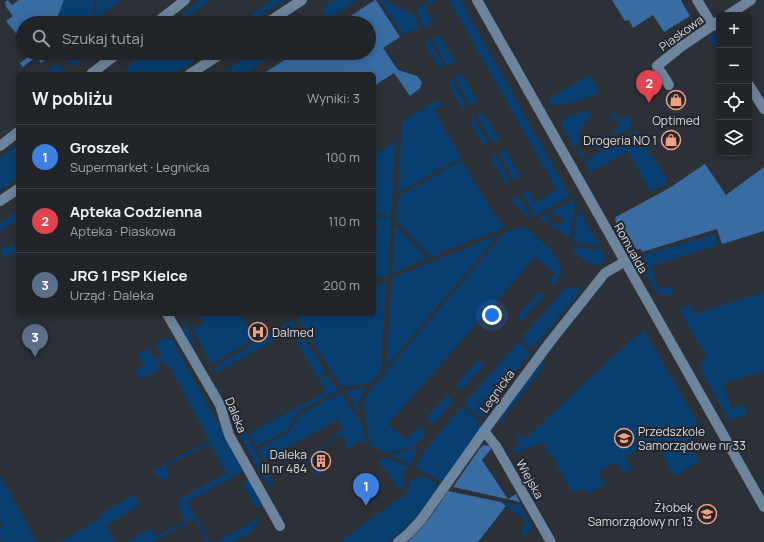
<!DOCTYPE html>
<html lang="pl">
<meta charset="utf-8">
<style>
:root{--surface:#212529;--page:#2d3135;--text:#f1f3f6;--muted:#a2a5a8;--line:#3e4246;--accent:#bca0f2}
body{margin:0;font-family:Manrope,sans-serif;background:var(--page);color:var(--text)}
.controls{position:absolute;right:12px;top:12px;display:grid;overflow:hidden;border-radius:6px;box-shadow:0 2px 10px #0003}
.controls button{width:36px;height:36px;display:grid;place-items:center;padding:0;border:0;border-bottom:1px solid var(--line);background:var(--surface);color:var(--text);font:20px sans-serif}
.you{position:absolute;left:492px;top:315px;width:14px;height:14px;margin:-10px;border:3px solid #fff;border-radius:50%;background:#1a73e8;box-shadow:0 0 0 6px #1a73e833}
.badge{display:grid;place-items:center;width:26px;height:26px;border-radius:50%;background:var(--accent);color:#fff;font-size:13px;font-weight:700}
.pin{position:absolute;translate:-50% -33px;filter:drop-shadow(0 1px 2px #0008)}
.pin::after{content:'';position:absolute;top:21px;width:14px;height:12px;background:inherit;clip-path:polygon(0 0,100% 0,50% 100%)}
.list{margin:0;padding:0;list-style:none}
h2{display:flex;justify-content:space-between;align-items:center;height:52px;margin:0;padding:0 16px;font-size:17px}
h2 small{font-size:13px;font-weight:400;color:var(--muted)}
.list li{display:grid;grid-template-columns:26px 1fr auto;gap:12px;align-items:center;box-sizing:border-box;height:64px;padding:0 16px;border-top:1px solid var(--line)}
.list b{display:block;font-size:15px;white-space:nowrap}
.list p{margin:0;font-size:13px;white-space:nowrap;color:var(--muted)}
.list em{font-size:13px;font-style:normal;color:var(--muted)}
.icon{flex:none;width:22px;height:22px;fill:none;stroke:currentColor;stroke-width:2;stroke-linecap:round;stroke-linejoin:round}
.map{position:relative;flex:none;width:764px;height:542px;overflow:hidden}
.search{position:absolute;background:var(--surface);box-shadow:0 2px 10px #0003;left:16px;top:16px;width:360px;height:44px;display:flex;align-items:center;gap:10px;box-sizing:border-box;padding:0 14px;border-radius:22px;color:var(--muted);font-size:15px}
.panel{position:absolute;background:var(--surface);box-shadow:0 2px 10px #0003;left:16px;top:72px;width:360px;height:244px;border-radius:6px}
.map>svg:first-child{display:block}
</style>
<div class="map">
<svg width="764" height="542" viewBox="0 0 764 542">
<rect width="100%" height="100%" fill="#2c3137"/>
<!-- green -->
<g fill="#083f70">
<polygon points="64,0 95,0 90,23 57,23 57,18"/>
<polygon points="97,0 121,0 93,21"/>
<polygon points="200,0 210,0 182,21 182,23 172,23"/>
<polygon points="272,0 284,0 249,23 240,23"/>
<polygon points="334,0 358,0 328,19 323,12 325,6"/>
<polygon points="380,0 385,0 413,14 421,28 415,29 403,35"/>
<polygon points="431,0 437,0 424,8 433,23 425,28 417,12 417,8"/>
<polygon points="449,0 460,0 570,196 535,216 522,193 528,190 535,203 557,190"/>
<polygon points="439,34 455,62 447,66 432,39"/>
<polygon points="712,34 719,37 719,47 716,49 708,37"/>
<polygon points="428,39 444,66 439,67 425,43"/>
<polygon points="70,53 87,55 72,67 66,59 66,56"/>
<polygon points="143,53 206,53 174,74 120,74"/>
<polygon points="253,53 277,53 245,74 221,74"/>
<polygon points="55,65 59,65 65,73 63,74 43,74"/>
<polygon points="461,73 477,101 470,105 454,77"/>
<polygon points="590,75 597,87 599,93 575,102 552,106 549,101 552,96"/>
<polygon points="451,79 467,107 462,109 449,84"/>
<polygon points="433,102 440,102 443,104 434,110 461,157 398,193 402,122"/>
<polygon points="613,110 620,120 628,116 632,126 593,150 594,142 600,133 610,139 620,123 610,116"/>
<path d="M592,111L577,135L581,138L575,148L586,155L581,158L561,125C563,113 582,113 592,111Z"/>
<polygon points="483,112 499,140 493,143 477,116"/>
<polygon points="473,117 488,143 483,145 470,121"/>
<polygon points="635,130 637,131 668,182 650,192 628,151 590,173 584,161"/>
<polygon points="396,140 391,216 375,214 374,155"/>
<polygon points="18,144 18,178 0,190 0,158"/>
<polygon points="505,150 520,177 514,181 498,153"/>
<polygon points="495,155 510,182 506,184 491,159"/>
<polygon points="461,160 494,214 505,228 472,240 469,240 469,241 431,257 396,220 398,197 421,183 423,185 425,184 424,182"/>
<polygon points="517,195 532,218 530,219 512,202"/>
<polygon points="573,200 575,204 570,238 550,225 553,222 558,226 564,220 559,215 557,217 553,213 547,219 549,222 547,224 539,218"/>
<polygon points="578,209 600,246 578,243 573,240"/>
<polygon points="18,210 18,219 0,231 0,223"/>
<polygon points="376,217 391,218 388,275 380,278 375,277 375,274 374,274 374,231 379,228 374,221"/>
<polygon points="395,225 427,258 392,274"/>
<path d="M523,226C535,236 568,259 559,277C558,280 556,283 554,285L549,281L555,274L535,257L388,424L406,440L418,427L426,433L414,447L386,453L370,445L363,400L365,396L505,232Z"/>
<polygon points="715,234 718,245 651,266 658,289 671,286 673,294 663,296 656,292 637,257"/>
<polygon points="498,235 386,367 392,278"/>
<polygon points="14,243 18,251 5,258 2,254 2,246 9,248"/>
<path d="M577,247L601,250L606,257C598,275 581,257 571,250Z"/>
<polygon points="386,281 381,371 370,383 342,387 297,319 305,314 374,314 374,286"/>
<polygon points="565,288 582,289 532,349 521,339"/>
<polygon points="539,292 544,296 522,321 517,317"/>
<polygon points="764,292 764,371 723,383 731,409 744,405 747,414 730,420 728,418 699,367 706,357 679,309 691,305 694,314"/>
<polygon points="198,314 239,314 255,338 211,365 193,329 204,323"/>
<polygon points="292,320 326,373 318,379 291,331 216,373 213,368"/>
<path d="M184,321L196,345C187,342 181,331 184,321Z"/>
<polygon points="644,330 704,434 689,443 699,461 675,476 654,440 625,457 631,469 623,474 617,462 598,472 605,484 588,494 584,489 581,491 579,489 572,493 553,457 545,452 546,444 537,444 523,450 510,453 519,444 515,439 519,435 524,440 610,359"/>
<path d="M163,338L172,340L244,471L187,502L210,542H207L194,519L153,542H126L151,528L155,536L185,521L178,506L179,499L226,473L210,443L165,467L170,478C163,480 157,478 153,471L209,440L169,365L166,366L163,361L157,365L159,370L140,379L136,371L144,366L137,354L148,348L154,360L162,356L155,344L161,341L159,339Z"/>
<polygon points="518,342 530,352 481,419 464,404"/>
<polygon points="478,360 484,365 462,390 456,385"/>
<polygon points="541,363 545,365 498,425 500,417"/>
<polygon points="327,375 338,390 299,411 287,430 256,446 249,433 326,392 319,381"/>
<polygon points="366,387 358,400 359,413 345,391"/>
<polygon points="340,392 363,426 366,445 361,440 347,449 344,446 347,442 341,434 322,448 328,457 327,458 322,453 313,460 322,472 317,476 312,471 316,469 308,459 343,428 337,420 264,460 258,449 289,432 302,414"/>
<polygon points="447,395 453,401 433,425 426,418"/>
<polygon points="462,406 482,425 442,482 415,467 424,452"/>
<polygon points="235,414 274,486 268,483 264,480 233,422"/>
<polygon points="417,448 411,465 390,455"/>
<polygon points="385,457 410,468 409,470 405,469 402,479 406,480 403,487 400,490 378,461"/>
<polygon points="0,476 37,542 2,542 0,538 0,529 3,527 0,521"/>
<polygon points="423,476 439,485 419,513 405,528 388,542 340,542 405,494 407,492 411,480"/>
<polygon points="248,480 250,482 262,505 257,509 242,483"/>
<polygon points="132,496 135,497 140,505 106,525 115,542 59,542 101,518 100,514"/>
<polygon points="501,502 521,506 532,527 525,536 520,532 527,522"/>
<polygon points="261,517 252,531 233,542 216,542"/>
</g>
<!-- forest -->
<g fill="#386ca2">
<polygon points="8,0 12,5 19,0 64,0 57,18 57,23 23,23 23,42 6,21 13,16 6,7 5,2"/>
<polygon points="375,0 376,0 400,37 383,48 398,70 417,76 422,82 420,88 410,96 394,73 374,86 374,74 263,74 295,53 369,53 369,23 340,23"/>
<polygon points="612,0 681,0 690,16 664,32 653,15 633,28 629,20 625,21"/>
<polygon points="32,53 54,53 41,63 36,57 23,67 20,63 32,54"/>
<polygon points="705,164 726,195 764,167 764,231 722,244 717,229 642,252 641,249 633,250 616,222 615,220 616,217 671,187"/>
<polygon points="484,445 490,446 491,449 482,460 508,499 516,494 520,502 453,487 480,448"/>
<path d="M448,491L501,502L506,506L478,542H407C424,528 436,509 448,491Z"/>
</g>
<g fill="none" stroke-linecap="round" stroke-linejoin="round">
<!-- minor -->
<g stroke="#6d849d" stroke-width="10">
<polyline points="477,0 764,507"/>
<polyline points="697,0 713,26"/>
<polyline points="728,15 751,0"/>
<polyline points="156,23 185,0"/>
<polyline points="267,23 302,0"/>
<polyline points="91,74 118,53"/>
<polyline points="190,74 222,53"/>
<polyline points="669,85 657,66 682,46 719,21"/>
<polyline points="749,85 764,109"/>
<polyline points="0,146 18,132"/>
<polyline points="0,201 18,189"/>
<polyline points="167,314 220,405 229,435 280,526"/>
<polyline points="484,431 496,446 551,542"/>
<polyline points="398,542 409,533 421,520 487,427 550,342 605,273 624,262"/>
</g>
</g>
<!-- icons -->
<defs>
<g id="shop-ring" transform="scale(1)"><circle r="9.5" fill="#23272d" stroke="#f2a081" stroke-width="1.5"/><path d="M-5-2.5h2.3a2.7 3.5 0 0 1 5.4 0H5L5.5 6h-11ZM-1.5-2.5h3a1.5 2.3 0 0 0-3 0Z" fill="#f2a081"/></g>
<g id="hospital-ring" transform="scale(1)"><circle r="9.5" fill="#23272d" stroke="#f2a081" stroke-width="1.5"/><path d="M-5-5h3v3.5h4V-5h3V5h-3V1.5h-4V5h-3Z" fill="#f2a081"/></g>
<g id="school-ring" transform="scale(1)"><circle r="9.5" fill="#23272d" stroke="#f2a081" stroke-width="1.5"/><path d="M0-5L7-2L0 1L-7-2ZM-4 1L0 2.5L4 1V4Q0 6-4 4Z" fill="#f2a081"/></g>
<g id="building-ring" transform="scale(1)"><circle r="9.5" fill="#23272d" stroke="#f2a081" stroke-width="1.5"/><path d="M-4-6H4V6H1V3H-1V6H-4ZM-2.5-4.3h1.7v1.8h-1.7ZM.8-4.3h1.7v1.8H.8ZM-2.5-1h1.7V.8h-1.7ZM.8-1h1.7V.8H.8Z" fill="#f2a081"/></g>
</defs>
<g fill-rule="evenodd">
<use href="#shop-ring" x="676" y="100"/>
<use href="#shop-ring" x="671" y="140"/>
<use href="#hospital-ring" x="258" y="332"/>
<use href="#school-ring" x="624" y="438"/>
<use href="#building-ring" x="321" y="461"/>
<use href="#school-ring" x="707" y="514"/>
</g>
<g text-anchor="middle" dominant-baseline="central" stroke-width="4" stroke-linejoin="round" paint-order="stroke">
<!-- street labels -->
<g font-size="12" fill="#d8dcdf" stroke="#23272d">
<text transform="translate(681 33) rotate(-36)">Piaskowa</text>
<text transform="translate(631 248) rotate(61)">Romualda</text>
<text transform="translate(497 391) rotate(-54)">Legnicka</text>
<text transform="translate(236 415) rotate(68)">Daleka</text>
<text transform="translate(530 479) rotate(61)">Wiejska</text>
</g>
<!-- poi labels -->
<g font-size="12" fill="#d8dcdf" stroke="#23272d" text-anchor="end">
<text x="676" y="120" text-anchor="middle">Optimed</text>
<text x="657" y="140">Drogeria NO 1</text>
<text x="272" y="332" text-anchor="start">Dalmed</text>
<text x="638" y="431" text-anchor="start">Przedszkole<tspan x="638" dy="14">Samorządowe nr 33</tspan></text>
<text x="307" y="454">Daleka<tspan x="307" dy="14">III nr 484</tspan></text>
<text x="693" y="507">Żłobek<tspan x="693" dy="14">Samorządowy nr 13</tspan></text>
</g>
</g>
</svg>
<div class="controls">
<button>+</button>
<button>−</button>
<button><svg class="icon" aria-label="locate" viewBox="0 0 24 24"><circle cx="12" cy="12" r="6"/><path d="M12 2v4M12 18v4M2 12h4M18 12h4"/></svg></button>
<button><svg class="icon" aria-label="layers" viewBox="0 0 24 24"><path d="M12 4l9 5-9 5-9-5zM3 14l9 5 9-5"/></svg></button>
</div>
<div class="you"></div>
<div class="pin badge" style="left:366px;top:506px;background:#3f7fe0">1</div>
<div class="pin badge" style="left:649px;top:103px;background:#e0444e">2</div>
<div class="pin badge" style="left:35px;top:357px;background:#5c6f8a">3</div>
<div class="search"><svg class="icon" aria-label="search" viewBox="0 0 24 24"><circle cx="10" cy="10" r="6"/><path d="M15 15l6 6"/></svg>Szukaj tutaj</div>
<section class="panel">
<h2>W pobliżu<small>Wyniki: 3</small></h2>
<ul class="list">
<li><span class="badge" style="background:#3f7fe0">1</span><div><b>Groszek</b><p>Supermarket · Legnicka</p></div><em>100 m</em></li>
<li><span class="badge" style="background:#e0444e">2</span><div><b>Apteka Codzienna</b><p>Apteka · Piaskowa</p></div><em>110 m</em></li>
<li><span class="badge" style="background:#5c6f8a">3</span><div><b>JRG 1 PSP Kielce</b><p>Urząd · Daleka</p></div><em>200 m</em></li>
</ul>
</section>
</div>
